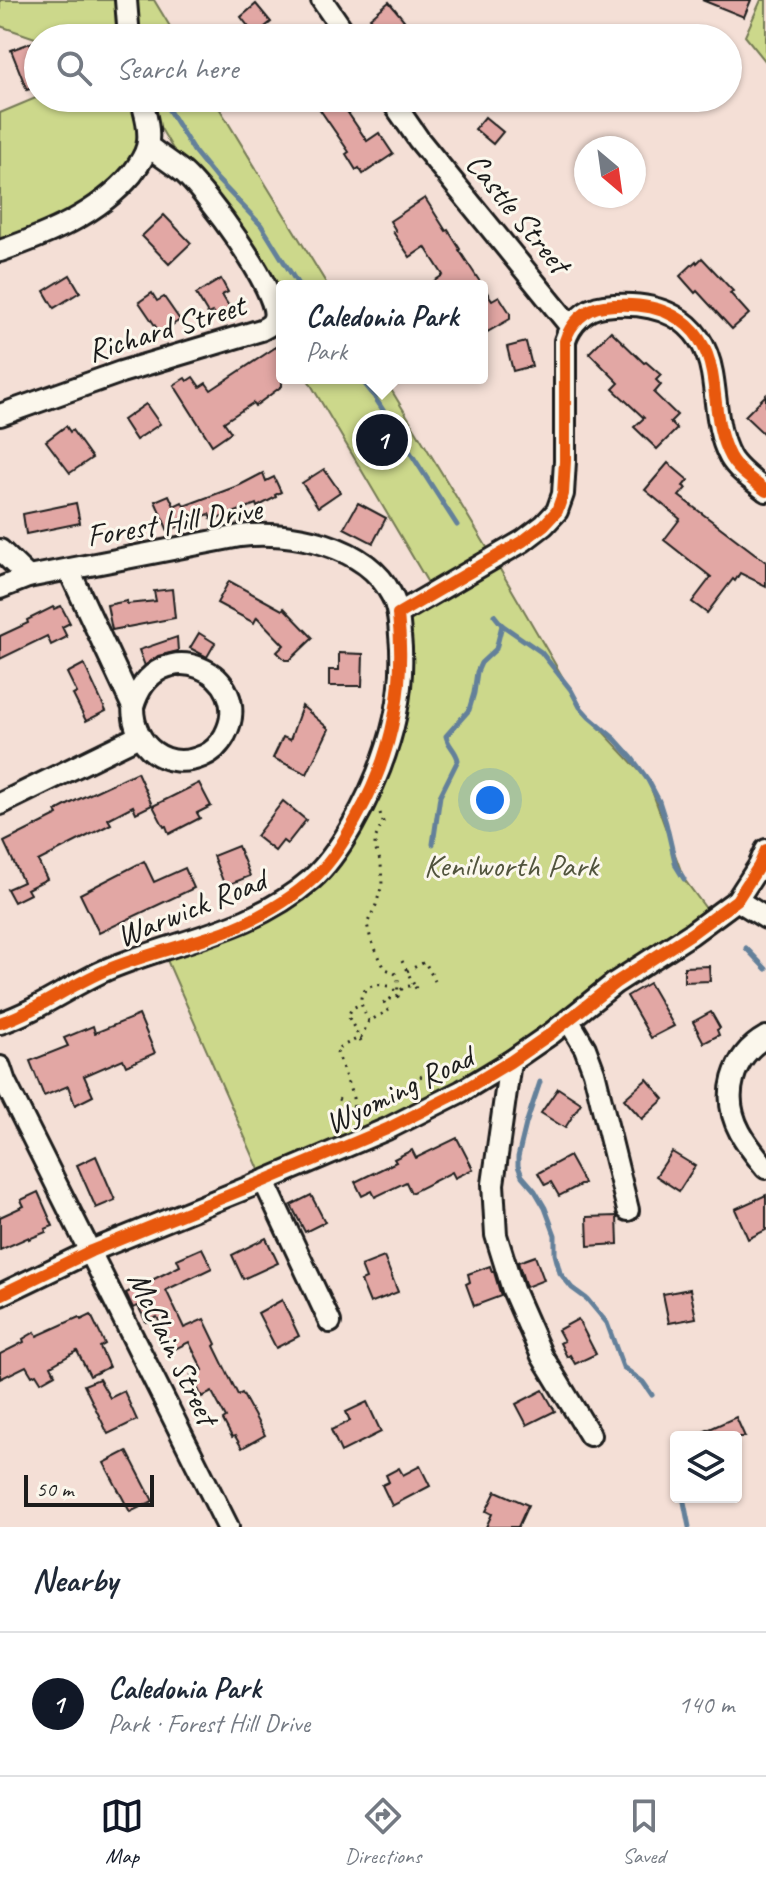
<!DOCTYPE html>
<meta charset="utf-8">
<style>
:root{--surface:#fff;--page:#f2f2f3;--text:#1f2937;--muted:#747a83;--line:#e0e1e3;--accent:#111827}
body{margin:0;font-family:Caveat,sans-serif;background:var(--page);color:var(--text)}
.controls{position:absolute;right:24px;bottom:24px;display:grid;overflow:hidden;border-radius:8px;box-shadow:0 2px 6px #0004}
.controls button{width:72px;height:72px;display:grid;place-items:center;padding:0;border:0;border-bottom:2px solid var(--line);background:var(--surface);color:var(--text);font:40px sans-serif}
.compass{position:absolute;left:574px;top:136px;width:72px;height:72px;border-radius:50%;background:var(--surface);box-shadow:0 2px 6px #0004;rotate:151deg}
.scale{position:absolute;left:24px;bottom:20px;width:130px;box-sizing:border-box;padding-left:8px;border:4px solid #1c1c1c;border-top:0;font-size:22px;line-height:28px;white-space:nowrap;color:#1c1c1c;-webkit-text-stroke:6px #fbf7ec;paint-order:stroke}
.you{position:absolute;left:490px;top:800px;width:28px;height:28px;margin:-20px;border:6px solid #fff;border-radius:50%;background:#1a73e8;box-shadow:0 0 0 12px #1a73e833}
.badge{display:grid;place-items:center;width:52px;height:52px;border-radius:50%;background:var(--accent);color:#fff;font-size:26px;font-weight:700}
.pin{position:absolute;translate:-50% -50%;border:4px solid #fff;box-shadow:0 2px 8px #0006}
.popup{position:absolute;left:276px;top:280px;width:212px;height:104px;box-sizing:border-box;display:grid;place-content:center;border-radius:8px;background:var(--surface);filter:drop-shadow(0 2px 6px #0005);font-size:26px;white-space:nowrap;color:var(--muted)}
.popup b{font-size:30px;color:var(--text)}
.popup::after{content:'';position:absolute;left:50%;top:100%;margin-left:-16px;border:16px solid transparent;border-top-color:var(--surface)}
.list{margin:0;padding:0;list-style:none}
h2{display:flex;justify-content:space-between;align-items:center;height:104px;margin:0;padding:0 32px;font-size:34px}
h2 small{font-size:26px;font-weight:400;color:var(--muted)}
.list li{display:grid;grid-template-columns:52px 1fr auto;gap:24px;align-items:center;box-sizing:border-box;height:144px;padding:0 32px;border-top:2px solid var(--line)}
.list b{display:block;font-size:30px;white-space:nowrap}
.list p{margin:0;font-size:26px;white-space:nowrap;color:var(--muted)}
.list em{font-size:26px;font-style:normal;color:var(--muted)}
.icon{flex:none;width:44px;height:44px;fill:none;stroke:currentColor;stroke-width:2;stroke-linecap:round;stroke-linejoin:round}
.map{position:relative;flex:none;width:766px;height:1527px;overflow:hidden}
.search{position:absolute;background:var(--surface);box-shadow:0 2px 6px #0004;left:24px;right:24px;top:24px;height:88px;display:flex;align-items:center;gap:20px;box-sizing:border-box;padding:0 28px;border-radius:44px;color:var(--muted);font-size:30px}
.sheet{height:248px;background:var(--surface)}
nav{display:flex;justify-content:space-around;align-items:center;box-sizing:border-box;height:112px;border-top:2px solid var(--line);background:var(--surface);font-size:22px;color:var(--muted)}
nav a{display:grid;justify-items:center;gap:4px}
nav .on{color:var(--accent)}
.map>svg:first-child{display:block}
</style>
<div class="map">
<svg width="766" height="1527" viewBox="0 0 766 1527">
<rect width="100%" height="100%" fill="#f4dfd6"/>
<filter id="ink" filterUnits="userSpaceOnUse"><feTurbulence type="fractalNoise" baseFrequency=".0125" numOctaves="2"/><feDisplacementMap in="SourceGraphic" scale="16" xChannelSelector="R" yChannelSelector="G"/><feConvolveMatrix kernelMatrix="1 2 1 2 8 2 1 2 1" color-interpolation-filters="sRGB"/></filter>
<g filter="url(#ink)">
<!-- green -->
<g fill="#ccd88b" stroke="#747a54" stroke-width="2">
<polygon points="0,0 154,0 177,38 38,39 0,26"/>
<polygon points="761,0 766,0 766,62 745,36"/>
<polygon points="38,97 141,98 147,131 125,182 0,251 0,113"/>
<polygon points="143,98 213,98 328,286 282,286 282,335"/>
<polygon points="307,378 384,378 494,559 580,707 648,780 684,879 713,918 534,1045 264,1181 163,951 310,881 388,746 398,614 434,593"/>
</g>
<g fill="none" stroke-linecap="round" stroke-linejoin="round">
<!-- stream -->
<g stroke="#63809a" stroke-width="5">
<polyline points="165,104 194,151 216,178 261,225 299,286"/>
<polyline points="360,378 372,393 457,525"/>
<polyline points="494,615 502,625 541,652 571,690 580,707 589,717 615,739 632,758 648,780 659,801 666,823 676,866 684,879"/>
<path d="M433,844L440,796L458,760C456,750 448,746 446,736L469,710L474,693L477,672L481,663L496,649L502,625"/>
<polyline points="746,948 766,969"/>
<polyline points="540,1082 526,1124 518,1157 518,1166 522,1176 535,1191 545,1208 555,1235 555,1254 560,1273 572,1288 587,1299 607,1323 623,1367 643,1382 652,1395"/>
<polyline points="683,1497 689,1527"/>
</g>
</g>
<!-- building -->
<g fill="#e2a7a4" stroke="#1c1c1c" stroke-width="2">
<polygon points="702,0 751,0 744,17"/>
<polygon points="389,2 404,20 400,23 414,38 387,38 370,18"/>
<polygon points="256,4 271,22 255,35 241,17"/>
<polygon points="33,42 38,54 38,86 27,90 11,50"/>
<polygon points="312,98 338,98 367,141 379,133 393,154 363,174 359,168 356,170 346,154 349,152"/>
<polygon points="485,117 503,132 493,144 475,129"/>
<polygon points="425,198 446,231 448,230 460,249 459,250 492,300 499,296 510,313 510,319 482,335 482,286 427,286 443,275 425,247 410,257 393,232 396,231 390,221"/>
<polygon points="164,215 191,243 169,264 142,236"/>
<polygon points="702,258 733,291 730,293 749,314 732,329 697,291 695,293 680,276 696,261 697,263"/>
<polygon points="70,275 80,292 54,308 44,291"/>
<polygon points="221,279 228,292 222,295 233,313 218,322 212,312 208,314 196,294"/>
<polygon points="152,293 157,301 164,297 180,320 160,333 139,302"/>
<polygon points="611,331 644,363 646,362 661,375 656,380 661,385 654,393 677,415 670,422 677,429 657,449 634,427 644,418 613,389 619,383 589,353"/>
<polygon points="526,342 532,366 513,371 507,347"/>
<polygon points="276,347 282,355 282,386 255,406 253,403 224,422 231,432 212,445 174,385 185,378 187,381 193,377 200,387 206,383 211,390"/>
<polygon points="766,395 766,436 745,416"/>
<polygon points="146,404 160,424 136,440 123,420"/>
<polygon points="66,426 70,432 72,430 92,458 70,473 46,441"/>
<polygon points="668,463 688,480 683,486 686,488 679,496 766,562 766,586 740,573 735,581 733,579 726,588 707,613 692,602 711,577 664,540 680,519 645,490"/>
<polygon points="324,469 340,492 318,507 302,483"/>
<polygon points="263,473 266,481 274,477 281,492 275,495 276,497 257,507 256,504 212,521 209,514 168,531 155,501 169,495 174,506 182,502 184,506 240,485"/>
<polygon points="76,503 80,523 26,534 23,514"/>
<polygon points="358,503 386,518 373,543 344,528"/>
<polygon points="229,581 282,610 284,608 313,638 290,660 285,660 277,652 284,645 257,617 254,623 217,603"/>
<polygon points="172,589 175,618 112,630 107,605 127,601 127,604 156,601 154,591"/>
<polygon points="61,606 70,623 62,627 67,637 51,645 47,636 0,659 0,636 28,623 27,620 53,607 54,609"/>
<polygon points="199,633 215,643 207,657 190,648"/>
<polygon points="177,637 178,651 158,656 145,666 139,650"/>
<polygon points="339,653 363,654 362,686 329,686 329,670 339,670"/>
<polygon points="84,664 106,711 86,721 73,695 77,693 67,673"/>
<polygon points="302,706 329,729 307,774 273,758 283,737 290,740"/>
<polygon points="137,772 152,805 136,813 133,806 108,819 111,824 38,861 47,879 27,889 30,894 14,902 7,889 23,882 4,842 58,815 56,811 77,800"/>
<polygon points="199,783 211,806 197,813 200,818 169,834 166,826 164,827 153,806"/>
<polygon points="283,801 306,820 287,844 283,841 275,851 256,836"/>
<polygon points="238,846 250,876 225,886 213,856"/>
<polygon points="144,861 154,882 185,868 194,888 99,933 80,894"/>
<polygon points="709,966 710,981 684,982 684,967"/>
<polygon points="649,983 674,1026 651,1038 627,996"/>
<polygon points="711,1012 720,1028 717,1030 719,1035 704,1043 693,1022"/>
<polygon points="139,1015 155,1053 126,1066 123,1059 84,1076 93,1096 75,1105 68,1086 44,1096 30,1061 68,1046 64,1038 93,1026 95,1033"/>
<polygon points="647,1079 664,1099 642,1119 624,1099"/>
<polygon points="558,1088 581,1103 565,1128 541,1113"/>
<polygon points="457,1138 473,1169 455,1178 452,1172 411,1193 406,1182 375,1197 372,1191 362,1196 355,1182 396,1162 394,1159 412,1150 416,1158"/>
<polygon points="672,1152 695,1166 679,1191 656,1176"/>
<polygon points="96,1156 115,1200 96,1208 77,1165"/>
<polygon points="569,1156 584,1183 559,1196 551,1182 545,1185 538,1173"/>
<polygon points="38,1192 53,1226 45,1229 46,1232 29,1239 29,1237 0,1250 0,1217 24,1206 21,1200"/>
<polygon points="311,1195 325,1222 305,1232 291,1205"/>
<polygon points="766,1195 766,1230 748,1239 735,1209"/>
<polygon points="617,1216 618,1244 588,1246 587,1217"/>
<polygon points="266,1238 278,1263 243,1279 232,1255"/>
<polygon points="202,1248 212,1268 166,1290 184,1328 204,1319 216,1344 214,1346 238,1395 242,1393 265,1435 242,1448 235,1436 232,1437 223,1420 226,1418 212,1392 202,1397 191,1375 203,1370 189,1342 173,1350 157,1317 146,1322 138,1306 133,1308 126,1293 180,1266 177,1259"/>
<polygon points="535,1256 544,1280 526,1287 518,1262"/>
<polygon points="384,1257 398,1292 370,1303 361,1281 366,1279 361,1266"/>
<polygon points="490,1266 492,1272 494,1272 501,1296 474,1306 466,1284 470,1282 468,1274"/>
<polygon points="690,1289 696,1318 669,1323 663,1294"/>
<polygon points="282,1300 299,1336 276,1348 258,1313"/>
<polygon points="91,1315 105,1344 100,1347 109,1367 90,1376 77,1351 51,1366 55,1374 41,1382 36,1374 32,1376 26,1366 0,1379 0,1354 24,1342 23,1339 35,1332 37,1336 79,1317 81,1320"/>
<polygon points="578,1319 596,1354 575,1364 570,1355 567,1357 560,1343 564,1341 558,1330"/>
<polygon points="99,1379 110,1398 124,1391 137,1420 108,1434 84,1385"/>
<polygon points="543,1390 555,1411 527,1425 516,1404"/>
<polygon points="367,1402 381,1432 341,1452 331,1430 350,1421 346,1412"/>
<polygon points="736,1417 745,1437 692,1437"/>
<polygon points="127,1451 153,1501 130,1512 104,1463"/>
<polygon points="420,1466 430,1486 392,1506 382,1485 389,1482 386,1475 399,1468 403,1475"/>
<polygon points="496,1491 528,1505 518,1527 486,1527 492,1514 486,1511"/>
</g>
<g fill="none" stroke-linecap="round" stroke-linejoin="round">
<!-- minor casing -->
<g stroke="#1c1c1c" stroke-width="26">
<g id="minor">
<polyline points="126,0 129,38"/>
<polyline points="322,0 348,38"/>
<polyline points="390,98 419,140 571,327"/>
<path d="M0,251C49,234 98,214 132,174C138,166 145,156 147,147C151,132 145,112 141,98"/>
<path d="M0,415L121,372L261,330C267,327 272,325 274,318C281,292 204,190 183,172C172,163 159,155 148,146"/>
<polyline points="0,550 28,577"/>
<path d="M69,570L133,707C133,746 166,772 203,756C213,752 220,744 225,735C257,674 157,626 133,707"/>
<path d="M0,588L28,577L240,536C290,530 366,545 391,594C398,606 399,621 400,635C407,702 385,768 352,826C341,845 329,864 312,879C251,932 180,939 108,969C71,985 39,1010 0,1023"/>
<path d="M398,614L523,541L544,525L557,511L563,494L565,461V341C570,324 585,308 604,306C656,300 702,316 712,373C717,401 716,431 730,457C738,471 754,481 766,491"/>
<polyline points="0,804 139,736"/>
<polyline points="737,900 766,918"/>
<polyline points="569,1021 585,1048 594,1072 628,1210"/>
<path d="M766,1037C732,1056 721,1097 740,1132C747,1145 757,1157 766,1168"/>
<polyline points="510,1062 493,1184 496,1235 513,1290 542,1356 590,1435"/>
<polyline points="0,1067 5,1082 228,1527"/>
<polyline points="264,1181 330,1322"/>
<polyline points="0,1295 91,1251 264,1181 387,1129 462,1091 510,1062 552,1033 615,983 691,934 737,900 759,866 766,850"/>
</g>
</g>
<!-- path -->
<g stroke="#1c1c1c" stroke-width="3" stroke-dasharray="2 6" stroke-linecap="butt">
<path d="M380,813L383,822L375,839V848L381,863L382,885L376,905L367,924L371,940L385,969C404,975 396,979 398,995"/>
<polyline points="402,961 414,985"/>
<polyline points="407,971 425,962 435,981"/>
<path d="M369,1021C366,1016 362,1008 361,1002C359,987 380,980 391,988C395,990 397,994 399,999"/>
<polyline points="361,1041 348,1016 352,1008 361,1004"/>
<polyline points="420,1077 448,1064"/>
<polyline points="338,1099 372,1116"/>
<polyline points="354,1107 353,1098 336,1049 361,1037 369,1021 388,1011 384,1002 398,995 399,991 405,987 414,985 417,990"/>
</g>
<!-- minor -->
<use href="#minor" stroke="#fbf7ec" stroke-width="20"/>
<!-- cycleway casing -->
<g stroke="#fbf7ec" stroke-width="17">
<g id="cycleway">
<path d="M0,1023C39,1010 71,984 109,969C156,950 207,942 253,919C277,907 303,890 322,870C336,855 346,837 356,819C392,756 406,687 398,614L523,541L544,525L557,511L563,494L565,461V341C570,324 585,308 604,306C656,300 702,316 712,373C717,401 716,431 730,457C738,471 754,481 766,491"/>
<polyline points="0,1295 91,1251 264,1181 387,1129 462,1091 510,1062 552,1033 615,983 691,934 737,900 759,866 766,850"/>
</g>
</g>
<!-- cycleway -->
<use href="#cycleway" stroke="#e8590c" stroke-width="12"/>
</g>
</g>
<g text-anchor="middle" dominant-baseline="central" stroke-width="6" stroke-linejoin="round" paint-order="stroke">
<!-- street labels -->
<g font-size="32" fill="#1c1c1c" stroke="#fbf7ec">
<text transform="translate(518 213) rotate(51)">Castle Street</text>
<text transform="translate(166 328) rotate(-17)">Richard Street</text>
<text transform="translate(174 522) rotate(-9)">Forest Hill Drive</text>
<text transform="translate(191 908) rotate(-22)">Warwick Road</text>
<text transform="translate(399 1090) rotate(-26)">Wyoming Road</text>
<text transform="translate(173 1348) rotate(64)">McClain Street</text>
</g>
<!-- park labels -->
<g font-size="32" fill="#51543d" stroke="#fbf7ec">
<text x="511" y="865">Kenilworth Park</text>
</g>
</g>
</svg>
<div class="controls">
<button><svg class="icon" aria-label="layers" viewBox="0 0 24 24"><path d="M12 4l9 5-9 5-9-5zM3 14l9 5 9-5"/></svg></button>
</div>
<svg class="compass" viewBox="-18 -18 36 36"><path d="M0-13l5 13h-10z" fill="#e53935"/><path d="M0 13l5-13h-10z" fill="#747a83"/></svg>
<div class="scale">50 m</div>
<div class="you"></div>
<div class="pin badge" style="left:382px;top:440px">1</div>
<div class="popup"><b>Caledonia Park</b>Park</div>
<div class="search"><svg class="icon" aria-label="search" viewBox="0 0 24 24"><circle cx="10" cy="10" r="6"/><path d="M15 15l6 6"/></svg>Search here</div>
</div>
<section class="sheet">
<h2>Nearby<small></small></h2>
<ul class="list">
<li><span class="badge">1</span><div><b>Caledonia Park</b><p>Park · Forest Hill Drive</p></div><em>140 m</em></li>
</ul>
</section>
<nav>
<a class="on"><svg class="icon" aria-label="map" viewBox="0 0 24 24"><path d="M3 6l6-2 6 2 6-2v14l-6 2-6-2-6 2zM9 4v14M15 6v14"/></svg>Map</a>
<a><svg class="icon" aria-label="directions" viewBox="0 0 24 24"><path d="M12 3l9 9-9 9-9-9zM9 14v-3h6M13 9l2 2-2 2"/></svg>Directions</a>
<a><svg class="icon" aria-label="saved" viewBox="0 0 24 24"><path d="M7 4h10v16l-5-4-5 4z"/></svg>Saved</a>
</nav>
